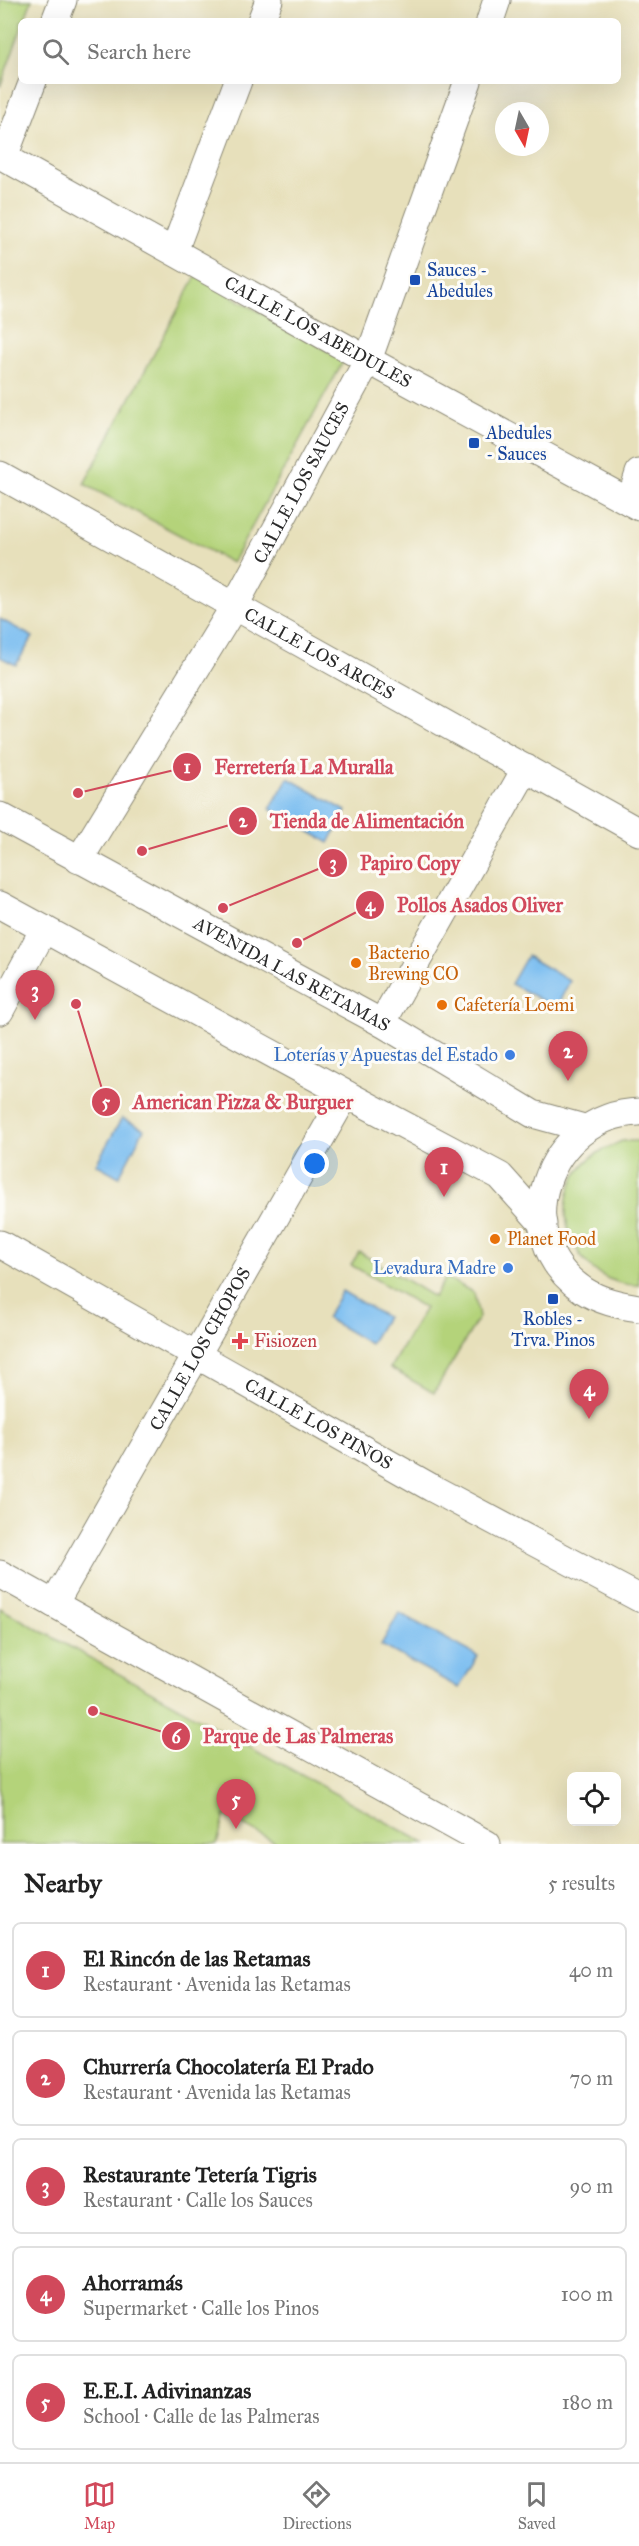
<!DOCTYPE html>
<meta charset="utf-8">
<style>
:root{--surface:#fff;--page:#f2f2f2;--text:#222;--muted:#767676;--line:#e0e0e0;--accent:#d1495b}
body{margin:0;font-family:"IM FELL Great Primer",serif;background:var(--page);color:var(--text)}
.controls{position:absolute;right:18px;bottom:18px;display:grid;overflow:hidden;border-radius:9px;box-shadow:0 6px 24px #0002}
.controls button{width:54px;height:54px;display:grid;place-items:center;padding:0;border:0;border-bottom:2px solid var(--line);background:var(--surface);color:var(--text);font:30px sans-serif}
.compass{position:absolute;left:495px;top:102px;width:54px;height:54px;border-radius:50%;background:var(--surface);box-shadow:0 6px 24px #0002;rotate:171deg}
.you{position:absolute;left:315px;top:1164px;width:21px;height:21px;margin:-15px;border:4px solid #fff;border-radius:50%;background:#1a73e8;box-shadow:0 0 0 9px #1a73e833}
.badge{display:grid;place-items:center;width:39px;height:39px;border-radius:50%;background:var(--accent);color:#fff;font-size:20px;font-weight:700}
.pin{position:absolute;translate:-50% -50px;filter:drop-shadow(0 2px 3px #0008)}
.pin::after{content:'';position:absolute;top:32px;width:21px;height:18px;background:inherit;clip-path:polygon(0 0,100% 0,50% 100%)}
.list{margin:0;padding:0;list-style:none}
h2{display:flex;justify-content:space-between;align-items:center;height:78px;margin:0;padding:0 24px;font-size:26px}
h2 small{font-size:20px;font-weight:400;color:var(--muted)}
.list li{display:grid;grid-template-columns:39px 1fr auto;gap:18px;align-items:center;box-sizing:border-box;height:96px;margin:0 12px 12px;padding:0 12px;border:2px solid var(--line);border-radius:9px}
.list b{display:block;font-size:22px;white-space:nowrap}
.list p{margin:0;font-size:20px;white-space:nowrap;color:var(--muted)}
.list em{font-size:20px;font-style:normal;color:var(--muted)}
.icon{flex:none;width:33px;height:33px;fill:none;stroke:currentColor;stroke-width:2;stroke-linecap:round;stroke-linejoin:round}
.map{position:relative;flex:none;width:639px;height:1844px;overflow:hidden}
.search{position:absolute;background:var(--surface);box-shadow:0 6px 24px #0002;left:18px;right:18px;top:18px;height:66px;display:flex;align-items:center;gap:15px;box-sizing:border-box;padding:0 21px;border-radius:9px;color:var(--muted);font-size:22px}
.sheet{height:618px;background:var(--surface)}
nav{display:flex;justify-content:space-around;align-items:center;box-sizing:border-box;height:84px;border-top:2px solid var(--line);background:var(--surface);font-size:16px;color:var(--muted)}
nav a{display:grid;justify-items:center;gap:3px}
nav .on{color:var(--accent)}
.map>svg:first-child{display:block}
</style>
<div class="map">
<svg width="639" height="1844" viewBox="0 0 639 1844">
<rect width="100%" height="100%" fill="#fdfcf7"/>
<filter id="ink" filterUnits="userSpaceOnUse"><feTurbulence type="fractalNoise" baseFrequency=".0167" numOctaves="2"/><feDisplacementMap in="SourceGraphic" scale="12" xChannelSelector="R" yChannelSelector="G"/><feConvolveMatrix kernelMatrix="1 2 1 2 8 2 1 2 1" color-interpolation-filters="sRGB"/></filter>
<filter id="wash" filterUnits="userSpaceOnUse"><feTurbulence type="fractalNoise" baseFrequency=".008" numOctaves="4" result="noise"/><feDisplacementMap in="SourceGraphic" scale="24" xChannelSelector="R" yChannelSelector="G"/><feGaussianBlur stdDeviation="1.35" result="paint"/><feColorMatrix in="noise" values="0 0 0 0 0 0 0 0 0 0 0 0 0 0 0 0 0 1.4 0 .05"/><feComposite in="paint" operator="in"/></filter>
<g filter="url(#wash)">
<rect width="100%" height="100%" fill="#e7e0bb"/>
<!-- green -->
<g fill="#b4d37a" stroke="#707f52" stroke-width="1.5">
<polygon points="0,0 32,0 24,21 21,21 21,29 0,87"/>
<polygon points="196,276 344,360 232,563 84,484"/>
<path d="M622,1141H639V1285C580,1287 545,1215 580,1169C591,1154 607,1148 622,1141Z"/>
<polygon points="359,1252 434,1297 446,1277 474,1293 479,1317 434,1393 390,1368 425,1308 351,1265"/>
<polygon points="0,1608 426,1844 278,1844 225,1815 217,1844 0,1844"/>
</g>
<!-- water -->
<g fill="#7abdf0" stroke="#52748e" stroke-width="1.5">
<polygon points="0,619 33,637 16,665 0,657"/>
<polygon points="288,778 346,811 329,843 270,809"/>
<polygon points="527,956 570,981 556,1008 511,984"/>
<polygon points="122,1118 144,1129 119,1177 96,1164"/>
<polygon points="342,1291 386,1317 370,1344 326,1318"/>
<polygon points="399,1613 478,1656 459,1688 381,1645"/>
</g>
</g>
<g filter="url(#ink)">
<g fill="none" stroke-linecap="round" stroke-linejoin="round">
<!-- minor casing -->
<g stroke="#898673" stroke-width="29">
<g id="minor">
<polyline points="55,21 63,0"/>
<polyline points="261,21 269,0"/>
<polyline points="490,21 497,0"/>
<path id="s1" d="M0,155L368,360L639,507"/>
<polyline points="4,157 33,81"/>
<polyline points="174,251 238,81"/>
<path id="s2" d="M0,475L639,832"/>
<polyline points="630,502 639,473"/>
<path id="s3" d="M0,816L382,1023L533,1114L584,1128"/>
<path id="s4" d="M79,860L235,605L368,360L468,81"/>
<polyline points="0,905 346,1094 500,1176 543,1224"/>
<polyline points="0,1011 44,929"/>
<polyline points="382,1023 526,768"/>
<path d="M639,1112C547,1115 504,1236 583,1290C600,1301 619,1305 639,1308"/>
<path id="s5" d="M0,1244L432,1488L639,1598"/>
<polyline points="0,1574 487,1844"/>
<path id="s6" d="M54,1604L346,1094"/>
</g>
</g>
<!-- minor -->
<use href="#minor" stroke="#fff" stroke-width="27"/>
</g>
</g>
<!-- markers -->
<g fill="#1a4fb4" stroke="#fdfcf7" stroke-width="2">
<rect x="409" y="274" width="12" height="12" rx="3"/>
<rect x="468" y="437" width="12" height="12" rx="3"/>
<rect x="547" y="1293" width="12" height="12" rx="3"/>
</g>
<g fill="#e8710a" stroke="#fdfcf7" stroke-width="2">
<circle cx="356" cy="963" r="6"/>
<circle cx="442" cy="1005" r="6"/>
<circle cx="495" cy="1239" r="6"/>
</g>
<g fill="#3f7fe0" stroke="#fdfcf7" stroke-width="2">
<circle cx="510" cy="1055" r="6"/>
<circle cx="508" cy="1268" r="6"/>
</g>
<path fill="#e0444e" stroke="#fdfcf7" stroke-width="2" d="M237 1332h6v6h6v6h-6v6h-6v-6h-6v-6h6z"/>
<g text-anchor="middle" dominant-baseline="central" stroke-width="6" stroke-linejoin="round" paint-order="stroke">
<!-- transit labels -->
<g font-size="18" fill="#164399" stroke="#fdfcf7" text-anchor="start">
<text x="427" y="270">Sauces -<tspan x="427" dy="21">Abedules</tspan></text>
<text x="486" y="433">Abedules<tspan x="486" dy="21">- Sauces</tspan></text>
<text x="553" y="1319" text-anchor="middle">Robles -<tspan x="553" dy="21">Trva. Pinos</tspan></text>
</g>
<!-- street labels -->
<g font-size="18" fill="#2b2b2b" stroke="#fdfcf7">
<text stroke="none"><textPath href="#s1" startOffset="364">CALLE LOS ABEDULES</textPath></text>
<text stroke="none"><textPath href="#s4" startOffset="438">CALLE LOS SAUCES</textPath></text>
<text stroke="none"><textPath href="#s2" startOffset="366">CALLE LOS ARCES</textPath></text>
<text stroke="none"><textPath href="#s3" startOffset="332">AVENIDA LAS RETAMAS</textPath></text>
<text stroke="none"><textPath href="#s6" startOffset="294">CALLE LOS CHOPOS</textPath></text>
<text stroke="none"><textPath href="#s5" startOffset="366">CALLE LOS PINOS</textPath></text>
</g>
<!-- food labels -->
<g font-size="18" fill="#c56008" stroke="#fdfcf7" text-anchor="start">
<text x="368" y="953">Bacterio<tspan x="368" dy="21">Brewing CO</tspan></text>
<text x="454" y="1005">Cafetería Loemi</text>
<text x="507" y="1239">Planet Food</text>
</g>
<!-- shop labels -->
<g font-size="18" fill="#366cbe" stroke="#fdfcf7" text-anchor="end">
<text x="498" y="1055">Loterías y Apuestas del Estado</text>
<text x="496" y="1268">Levadura Madre</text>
</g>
<!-- health labels -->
<g font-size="18" fill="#be3a42" stroke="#fdfcf7" text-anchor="start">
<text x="254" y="1341">Fisiozen</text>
</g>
</g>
<!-- callouts -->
<path fill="none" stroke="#d1495b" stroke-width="2" d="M78 793L187 767M142 851L243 821M223 908L333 863M297 943L370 905M76 1004L106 1102M93 1711L176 1736"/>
<g fill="#d1495b" stroke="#fdfcf7" stroke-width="2">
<circle cx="78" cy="793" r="6"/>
<circle cx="142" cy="851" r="6"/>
<circle cx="223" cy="908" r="6"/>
<circle cx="297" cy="943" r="6"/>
<circle cx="76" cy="1004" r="6"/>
<circle cx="93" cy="1711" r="6"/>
<circle cx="187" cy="767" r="15"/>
<circle cx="243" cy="821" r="15"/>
<circle cx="333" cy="863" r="15"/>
<circle cx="370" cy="905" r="15"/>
<circle cx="106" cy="1102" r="15"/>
<circle cx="176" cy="1736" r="15"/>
</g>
<g font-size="18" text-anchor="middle" font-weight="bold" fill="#fff">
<text x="187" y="773">1</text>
<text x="243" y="827">2</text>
<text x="333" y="869">3</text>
<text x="370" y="911">4</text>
<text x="106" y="1108">5</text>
<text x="176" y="1743">6</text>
</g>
<g font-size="20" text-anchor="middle" font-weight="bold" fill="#d1495b" stroke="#fdfcf7" stroke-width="6" stroke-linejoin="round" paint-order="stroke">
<text x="304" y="774">Ferretería La Muralla</text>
<text x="367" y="828">Tienda de Alimentación</text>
<text x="410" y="870">Papiro Copy</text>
<text x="480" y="912">Pollos Asados Oliver</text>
<text x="243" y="1109">American Pizza &amp; Burguer</text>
<text x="298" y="1743">Parque de Las Palmeras</text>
</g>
</svg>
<div class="controls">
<button><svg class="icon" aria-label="locate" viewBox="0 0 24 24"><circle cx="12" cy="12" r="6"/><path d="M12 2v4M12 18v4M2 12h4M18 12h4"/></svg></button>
</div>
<svg class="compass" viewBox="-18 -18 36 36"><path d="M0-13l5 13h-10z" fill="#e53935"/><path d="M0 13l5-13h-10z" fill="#767676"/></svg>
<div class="you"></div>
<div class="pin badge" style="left:444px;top:1197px">1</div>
<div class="pin badge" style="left:568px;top:1081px">2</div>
<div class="pin badge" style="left:35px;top:1020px">3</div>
<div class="pin badge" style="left:589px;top:1419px">4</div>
<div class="pin badge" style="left:236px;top:1829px">5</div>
<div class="search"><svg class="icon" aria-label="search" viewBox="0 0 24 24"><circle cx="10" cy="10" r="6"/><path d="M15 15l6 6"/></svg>Search here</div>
</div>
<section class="sheet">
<h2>Nearby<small>5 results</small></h2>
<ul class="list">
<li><span class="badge">1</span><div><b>El Rincón de las Retamas</b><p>Restaurant · Avenida las Retamas</p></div><em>40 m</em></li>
<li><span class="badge">2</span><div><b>Churrería Chocolatería El Prado</b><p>Restaurant · Avenida las Retamas</p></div><em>70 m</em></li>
<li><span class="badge">3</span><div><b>Restaurante Tetería Tigris</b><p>Restaurant · Calle los Sauces</p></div><em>90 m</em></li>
<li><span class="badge">4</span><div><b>Ahorramás</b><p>Supermarket · Calle los Pinos</p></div><em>100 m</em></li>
<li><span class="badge">5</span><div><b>E.E.I. Adivinanzas</b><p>School · Calle de las Palmeras</p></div><em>180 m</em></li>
</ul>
</section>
<nav>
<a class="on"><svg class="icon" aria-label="map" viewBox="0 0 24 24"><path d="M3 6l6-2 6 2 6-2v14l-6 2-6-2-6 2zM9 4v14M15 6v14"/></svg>Map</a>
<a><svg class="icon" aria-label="directions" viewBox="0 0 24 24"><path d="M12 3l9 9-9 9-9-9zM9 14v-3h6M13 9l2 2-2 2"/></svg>Directions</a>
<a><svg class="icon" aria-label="saved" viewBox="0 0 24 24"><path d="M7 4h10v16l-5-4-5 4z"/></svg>Saved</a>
</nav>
